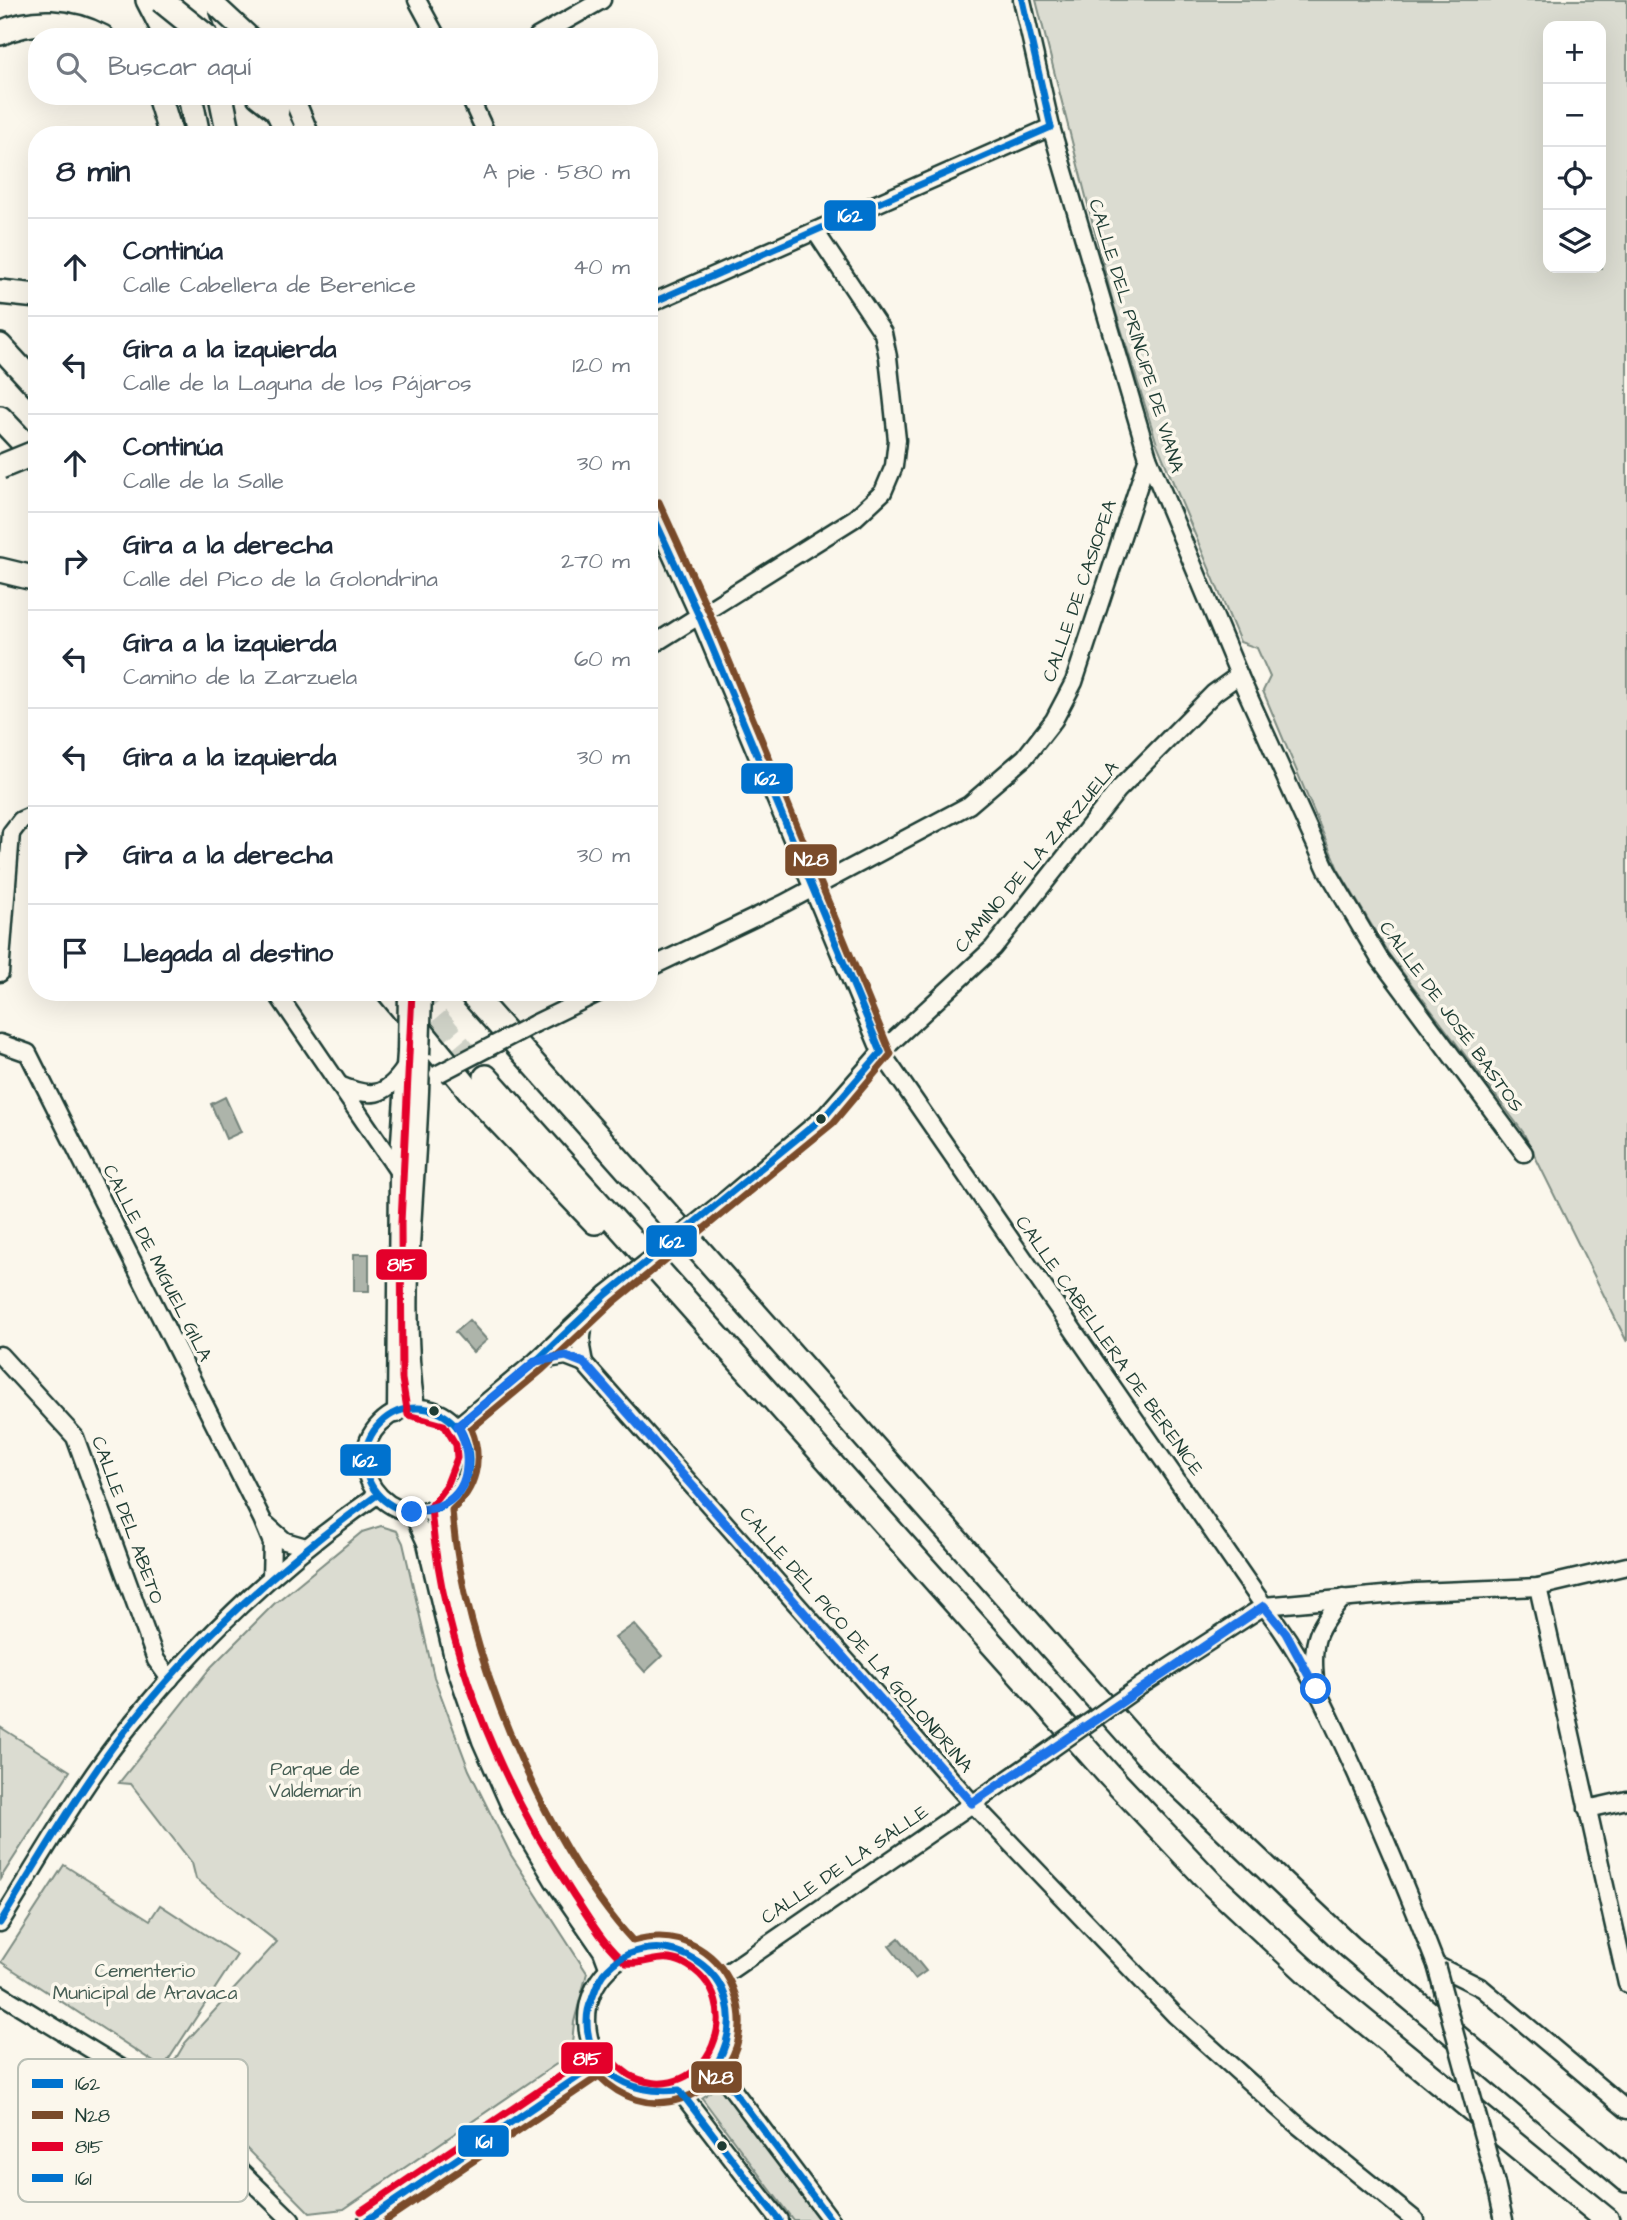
<!DOCTYPE html>
<html lang="es">
<meta charset="utf-8">
<style>
:root{--surface:#fff;--page:#f6f6f7;--text:#1f2937;--muted:#747a83;--line:#e0e1e3}
body{margin:0;font-family:"Architects Daughter",sans-serif;background:var(--page);color:var(--text)}
.controls{position:absolute;right:21px;top:21px;display:grid;overflow:hidden;border-radius:14px;box-shadow:0 7px 28px #0002}
.controls button{width:63px;height:63px;display:grid;place-items:center;padding:0;border:0;border-bottom:2px solid var(--line);background:var(--surface);color:var(--text);font:35px sans-serif}
.stop{position:absolute;width:21px;height:21px;margin:-16px;border:5px solid #1a73e8;border-radius:50%;background:#fff}
.stop.end{background:#1a73e8;border-color:#fff;box-shadow:0 2px 7px #0008}
.list{margin:0;padding:0;list-style:none}
h2{display:flex;justify-content:space-between;align-items:center;height:91px;margin:0;padding:0 28px;font-size:30px}
h2 small{font-size:23px;font-weight:400;color:var(--muted)}
.list li{display:grid;grid-template-columns:46px 1fr auto;gap:21px;align-items:center;box-sizing:border-box;height:98px;padding:0 28px;border-top:2px solid var(--line)}
.list b{display:block;font-size:26px;white-space:nowrap}
.list p{margin:0;font-size:23px;white-space:nowrap;color:var(--muted)}
.list em{font-size:23px;font-style:normal;color:var(--muted)}
.icon{flex:none;width:38px;height:38px;fill:none;stroke:currentColor;stroke-width:2;stroke-linecap:round;stroke-linejoin:round}
.map{position:relative;flex:none;width:1627px;height:2220px;overflow:hidden}
.search{position:absolute;background:var(--surface);box-shadow:0 7px 28px #0002;left:28px;top:28px;width:630px;height:77px;display:flex;align-items:center;gap:18px;box-sizing:border-box;padding:0 24px;border-radius:28px;color:var(--muted);font-size:26px}
.panel{position:absolute;background:var(--surface);box-shadow:0 7px 28px #0002;left:28px;top:126px;width:630px;height:875px;border-radius:28px}
.map>svg:first-child{display:block}
</style>
<div class="map">
<svg width="1627" height="2220" viewBox="0 0 1627 2220">
<rect width="100%" height="100%" fill="#fbf7ec"/>
<filter id="ink" filterUnits="userSpaceOnUse"><feTurbulence type="fractalNoise" baseFrequency=".0143" numOctaves="2"/><feDisplacementMap in="SourceGraphic" scale="14" xChannelSelector="R" yChannelSelector="G"/><feConvolveMatrix kernelMatrix="1 2 1 2 8 2 1 2 1" color-interpolation-filters="sRGB"/></filter>
<g filter="url(#ink)">
<!-- green -->
<g fill="#dbdcd1" stroke="#7d8c82" stroke-width="2" fill-rule="evenodd">
<path d="M1036,0H1627V1342L1523,1132L1388,953L1338,869L1263,691L1270,677L1257,648L1240,642L1157,444L1113,303ZM1548,26H1601V268H1548Z"/>
<polygon points="381,1526 397,1531 403,1543 434,1677 469,1770 511,1855 587,1973 574,2022 571,2054 344,2209 310,2213 169,2070 185,2043 277,1942 196,1879 192,1863 131,1784 119,1783 211,1667 274,1604 362,1532"/>
<polygon points="0,1727 70,1771 0,1879"/>
<polygon points="64,1865 150,1920 160,1905 237,1955 163,2068 1,1962"/>
<polygon points="719,2085 819,2220 793,2220 702,2098"/>
</g>
<!-- water -->
<g fill="#adb4aa" stroke="#74847b" stroke-width="2">
<polygon points="225,1097 241,1132 226,1139 211,1104"/>
<rect x="354" y="1254" width="15" height="37"/>
<polygon points="469,1320 487,1340 473,1352 455,1332"/>
<polygon points="634,1624 662,1656 645,1672 615,1638"/>
<polygon points="899,1938 926,1971 915,1979 889,1946"/>
</g>
<g fill="none" stroke-linecap="round" stroke-linejoin="round">
<!-- highway-tunnel -->
<polyline stroke="#cfd2c7" stroke-width="23" stroke-dasharray="23 11" stroke-linecap="butt" points="415,992 486,1077"/>
<!-- minor casing -->
<g stroke="#1f3d34" stroke-width="21">
<g id="minor">
<polyline points="417,0 437,37"/>
<polyline points="1022,0 1051,127 1148,457 1239,675 1327,870 1379,958 1524,1153"/>
<polyline points="537,37 602,0"/>
<polyline points="469,96 487,135"/>
<polyline points="649,304 1051,127"/>
<path d="M649,506L699,616L881,1052L1264,1606C1302,1653 1327,1709 1352,1764C1382,1830 1410,1897 1436,1965L1482,1988L1627,2110"/>
<polyline points="649,647 855,518 883,492 894,466 897,440 888,357 883,333 815,231"/>
<polyline points="649,968 783,904 969,805 1025,757 1054,720 1074,682 1148,457"/>
<polyline points="0,973 11,833 21,820 37,813"/>
<polyline points="276,992 398,1171"/>
<polyline points="534,1024 600,992"/>
<polyline points="0,1043 28,1053 262,1519 272,1543 271,1577"/>
<path d="M339,1085C370,1098 385,1098 405,1068"/>
<polyline points="723,1202 826,1115 881,1052 993,948 1118,790 1214,693 1239,675"/>
<polyline points="0,1355 75,1437 156,1660 170,1679"/>
<polyline points="536,1361 566,1356 584,1363 581,1347 584,1317"/>
<polyline points="584,1363 972,1803 1175,2015 1294,2122 1415,2220"/>
<path d="M416,1408C399,1292 420,1172 421,1055"/>
<circle cx="417" cy="1460" r="52"/>
<polyline points="396,1414 398,1171 406,1052"/>
<polyline points="458,1426 536,1361 607,1294"/>
<path d="M441,1506C443,1542 451,1576 460,1611C485,1713 525,1807 585,1893C599,1914 612,1935 630,1953"/>
<polyline points="412,1512 426,1543 455,1666 481,1741 512,1811 553,1880 602,1951 608,1967"/>
<polyline points="267,1525 285,1541 306,1547"/>
<polyline points="1538,1587 1627,1984"/>
<path d="M1315,1680C1311,1640 1317,1628 1343,1598"/>
<polyline points="1142,1685 1264,1606 1416,1592 1538,1587 1627,1566"/>
<polyline points="1587,1809 1627,1800"/>
<path d="M0,1923C42,1856 82,1784 132,1723C202,1637 285,1558 377,1495"/>
<circle cx="659" cy="2020" r="72"/>
<polyline points="718,1979 1030,1764"/>
<polyline points="0,1994 146,2083 169,2101 291,2220"/>
<polyline points="718,2062 724,2078 831,2220"/>
<polyline points="679,2090 779,2220"/>
<polyline points="1496,2184 1504,2220"/>
<polyline points="367,2220 600,2062"/>
</g>
</g>
<!-- major casing -->
<g stroke="#1f3d34" stroke-width="24">
<g id="major">
<polyline points="210,0 250,37"/>
<polyline points="293,96 309,135"/>
<polyline points="269,98 287,135"/>
</g>
</g>
<!-- highway casing -->
<g stroke="#1f3d34" stroke-width="28">
<g id="highway">
<polyline points="148,0 167,37"/>
<polyline points="192,0 205,37"/>
<path d="M0,33C33,18 70,20 102,37"/>
<polyline points="159,96 171,135"/>
<polyline points="190,96 198,135"/>
<polyline points="221,96 229,135"/>
<polyline points="259,96 277,110"/>
<polyline points="0,292 37,296"/>
<polyline points="0,346 37,386"/>
<polyline points="0,418 37,457"/>
<polyline points="0,570 37,579"/>
<polyline points="389,992 471,1092 595,1222"/>
<polyline points="470,992 1147,1755 1350,1947 1627,2180"/>
<polyline points="486,1077 1110,1776 1213,1885 1325,1989 1607,2220"/>
</g>
</g>
<!-- minor -->
<use href="#minor" stroke="#fbf7ec" stroke-width="16"/>
<!-- major -->
<use href="#major" stroke="#fbf7ec" stroke-width="19"/>
<!-- highway -->
<use href="#highway" stroke="#fbf7ec" stroke-width="23"/>
<!-- minor-bridge casing -->
<g stroke="#1f3d34" stroke-width="21" stroke-linecap="butt">
<g id="minor-bridge">
<polyline points="406,1052 407,992"/>
<polyline points="421,1055 423,992"/>
<polyline points="438,1074 534,1024"/>
<polyline points="607,1294 723,1202"/>
<polyline points="1030,1764 1142,1685"/>
<polyline points="1436,1965 1496,2184"/>
</g>
</g>
<!-- highway-bridge casing -->
<g stroke="#1f3d34" stroke-width="28" stroke-linecap="butt">
<g id="highway-bridge">
<polyline points="161,0 207,37"/>
<polyline points="0,467 37,452"/>
</g>
</g>
<!-- minor-bridge -->
<use href="#minor-bridge" stroke="#fbf7ec" stroke-width="16"/>
<!-- highway-bridge -->
<use href="#highway-bridge" stroke="#fbf7ec" stroke-width="23"/>
<!-- bus-1 casing -->
<g stroke="#fbf7ec" stroke-width="12">
<g id="bus-1">
<polyline points="1022,0 1051,127"/>
<polyline points="649,304 1051,127"/>
<polyline points="649,507 699,616 881,1052"/>
<circle cx="417" cy="1460" r="52"/>
<polyline points="458,1426 536,1361 607,1294 826,1115 881,1052"/>
<path d="M0,1923C36,1864 71,1804 112,1748C185,1650 278,1566 377,1495"/>
</g>
</g>
<!-- bus-2 casing -->
<g stroke="#fbf7ec" stroke-width="12">
<path id="bus-2" d="M386,2220L599,2076C621,2098 650,2109 681,2099C789,2062 734,1911 633,1941C542,1841 462,1645 452,1510C476,1489 484,1459 471,1429L543,1369L614,1302L833,1123L891,1054L709,612L659,502"/>
</g>
<!-- bus-3 casing -->
<g stroke="#fbf7ec" stroke-width="12">
<path id="bus-3" d="M361,2211L596,2052L605,2053C614,2061 622,2072 633,2077C707,2110 754,1999 683,1963C661,1952 645,1966 626,1963C604,1946 589,1918 574,1896C500,1783 440,1642 431,1506L446,1486L457,1458L456,1445L444,1425L408,1415L402,1379L401,1223L412,992"/>
</g>
<!-- bus-4 casing -->
<g stroke="#fbf7ec" stroke-width="12">
<g id="bus-4">
<polyline points="367,2220 600,2062"/>
<path d="M779,2220L679,2090C648,2093 617,2087 598,2060C587,2043 583,2017 592,1999C595,1991 598,1981 603,1974C653,1912 765,1972 718,2062L724,2078L831,2220"/>
</g>
</g>
<!-- bus-1 -->
<use href="#bus-1" stroke="#0072ce" stroke-width="7"/>
<!-- bus-2 -->
<use href="#bus-2" stroke="#7a4b2a" stroke-width="7"/>
<!-- bus-3 -->
<use href="#bus-3" stroke="#e4002b" stroke-width="7"/>
<!-- bus-4 -->
<use href="#bus-4" stroke="#0072ce" stroke-width="7"/>
</g>
</g>
<g fill="none" stroke-linecap="round" stroke-linejoin="round" filter="url(#ink)">
<!-- route -->
<path stroke="#1a73e8" stroke-width="9" d="M412,1512C421,1510 431,1509 439,1506C473,1493 472,1452 458,1426L536,1361L566,1356L584,1363L972,1803L1264,1606L1286,1633L1316,1689"/>
</g>
<!-- markers -->
<g fill="#1f3d34" stroke="#fbf7ec" stroke-width="2.5">
<circle cx="821" cy="1119" r="6"/>
<circle cx="434" cy="1411" r="6"/>
<circle cx="722" cy="2146" r="6"/>
</g>
<g text-anchor="middle" dominant-baseline="central" stroke-width="7" stroke-linejoin="round" paint-order="stroke">
<!-- street labels -->
<g font-size="19" fill="#1f3d34" stroke="#fbf7ec">
<text transform="translate(1136 336) rotate(73)">CALLE DEL PRÍNCIPE DE VIANA</text>
<text transform="translate(1080 591) rotate(-71)">CALLE DE CASIOPEA</text>
<text transform="translate(1037 857) rotate(-50)">CAMINO DE LA ZARZUELA</text>
<text transform="translate(1451 1017) rotate(54)">CALLE DE JOSÉ BASTOS</text>
<text transform="translate(157 1263) rotate(63)">CALLE DE MIGUEL GILA</text>
<text transform="translate(1109 1346) rotate(55)">CALLE CABELLERA DE BERENICE</text>
<text transform="translate(127 1520) rotate(70)">CALLE DEL ABETO</text>
<text transform="translate(856 1640) rotate(49)">CALLE DEL PICO DE LA GOLONDRINA</text>
<text transform="translate(845 1865) rotate(-34)">CALLE DE LA SALLE</text>
</g>
<!-- park labels -->
<g font-size="19" fill="#455d53" stroke="#fbf7ec">
<text x="315" y="1769">Parque de<tspan x="315" dy="22">Valdemarín</tspan></text>
<text x="145" y="1971">Cementerio<tspan x="145" dy="22">Municipal de Aravaca</tspan></text>
</g>
</g>
<!-- legend -->
<rect x="18" y="2059" width="230" height="143" rx="10" fill="#fbf7ec" stroke="#b9bfb5" stroke-width="2"/>
<rect x="32" y="2079" width="31" height="9" fill="#0072ce"/>
<rect x="32" y="2111" width="31" height="8" fill="#7a4b2a"/>
<rect x="32" y="2142" width="31" height="9" fill="#e4002b"/>
<rect x="32" y="2174" width="31" height="8" fill="#0072ce"/>
<g font-size="19" fill="#1f3d34">
<text x="75" y="2090">162</text>
<text x="75" y="2122">N28</text>
<text x="75" y="2153">815</text>
<text x="75" y="2185">161</text>
</g>
<g stroke="#fbf7ec" stroke-width="2.5">
<rect x="823" y="199" width="54" height="33" rx="7" fill="#0072ce"/>
<rect x="740" y="762" width="54" height="33" rx="7" fill="#0072ce"/>
<rect x="784" y="843" width="54" height="34" rx="7" fill="#7a4b2a"/>
<rect x="645" y="1224" width="53" height="34" rx="7" fill="#0072ce"/>
<rect x="375" y="1248" width="53" height="33" rx="7" fill="#e4002b"/>
<rect x="339" y="1443" width="53" height="34" rx="7" fill="#0072ce"/>
<rect x="560" y="2041" width="54" height="34" rx="7" fill="#e4002b"/>
<rect x="690" y="2060" width="53" height="34" rx="7" fill="#7a4b2a"/>
<rect x="457" y="2124" width="53" height="34" rx="7" fill="#0072ce"/>
</g>
<g font-size="19" text-anchor="middle" font-weight="bold" fill="#fff">
<text x="850" y="222">162</text>
<text x="767" y="785">162</text>
<text x="811" y="866">N28</text>
<text x="672" y="1248">162</text>
<text x="401" y="1271">815</text>
<text x="365" y="1467">162</text>
<text x="587" y="2065">815</text>
<text x="716" y="2084">N28</text>
<text x="484" y="2148">161</text>
</g>
</svg>
<div class="controls">
<button>+</button>
<button>−</button>
<button><svg class="icon" aria-label="locate" viewBox="0 0 24 24"><circle cx="12" cy="12" r="6"/><path d="M12 2v4M12 18v4M2 12h4M18 12h4"/></svg></button>
<button><svg class="icon" aria-label="layers" viewBox="0 0 24 24"><path d="M12 4l9 5-9 5-9-5zM3 14l9 5 9-5"/></svg></button>
</div>
<div class="stop" style="left:1316px;top:1689px"></div>
<div class="stop end" style="left:412px;top:1512px"></div>
<div class="search"><svg class="icon" aria-label="search" viewBox="0 0 24 24"><circle cx="10" cy="10" r="6"/><path d="M15 15l6 6"/></svg>Buscar aquí</div>
<section class="panel">
<h2>8 min<small>A pie · 580 m</small></h2>
<ul class="list">
<li><svg class="icon" aria-label="ahead" viewBox="0 0 24 24"><path d="M12 20V5M6 11l6-6 6 6"/></svg><div><b>Continúa</b><p>Calle Cabellera de Berenice</p></div><em>40 m</em></li>
<li><svg class="icon" aria-label="left" viewBox="0 0 24 24"><path d="M17 20v-9H6M10 6l-5 5 5 5"/></svg><div><b>Gira a la izquierda</b><p>Calle de la Laguna de los Pájaros</p></div><em>120 m</em></li>
<li><svg class="icon" aria-label="ahead" viewBox="0 0 24 24"><path d="M12 20V5M6 11l6-6 6 6"/></svg><div><b>Continúa</b><p>Calle de la Salle</p></div><em>30 m</em></li>
<li><svg class="icon" aria-label="right" viewBox="0 0 24 24"><path d="M7 20v-9h11M14 6l5 5-5 5"/></svg><div><b>Gira a la derecha</b><p>Calle del Pico de la Golondrina</p></div><em>270 m</em></li>
<li><svg class="icon" aria-label="left" viewBox="0 0 24 24"><path d="M17 20v-9H6M10 6l-5 5 5 5"/></svg><div><b>Gira a la izquierda</b><p>Camino de la Zarzuela</p></div><em>60 m</em></li>
<li><svg class="icon" aria-label="left" viewBox="0 0 24 24"><path d="M17 20v-9H6M10 6l-5 5 5 5"/></svg><div><b>Gira a la izquierda</b></div><em>30 m</em></li>
<li><svg class="icon" aria-label="right" viewBox="0 0 24 24"><path d="M7 20v-9h11M14 6l5 5-5 5"/></svg><div><b>Gira a la derecha</b></div><em>30 m</em></li>
<li><svg class="icon" aria-label="arrive" viewBox="0 0 24 24"><path d="M6 21V4h12l-3 4 3 4H6"/></svg><div><b>Llegada al destino</b></div></li>
</ul>
</section>
</div>
